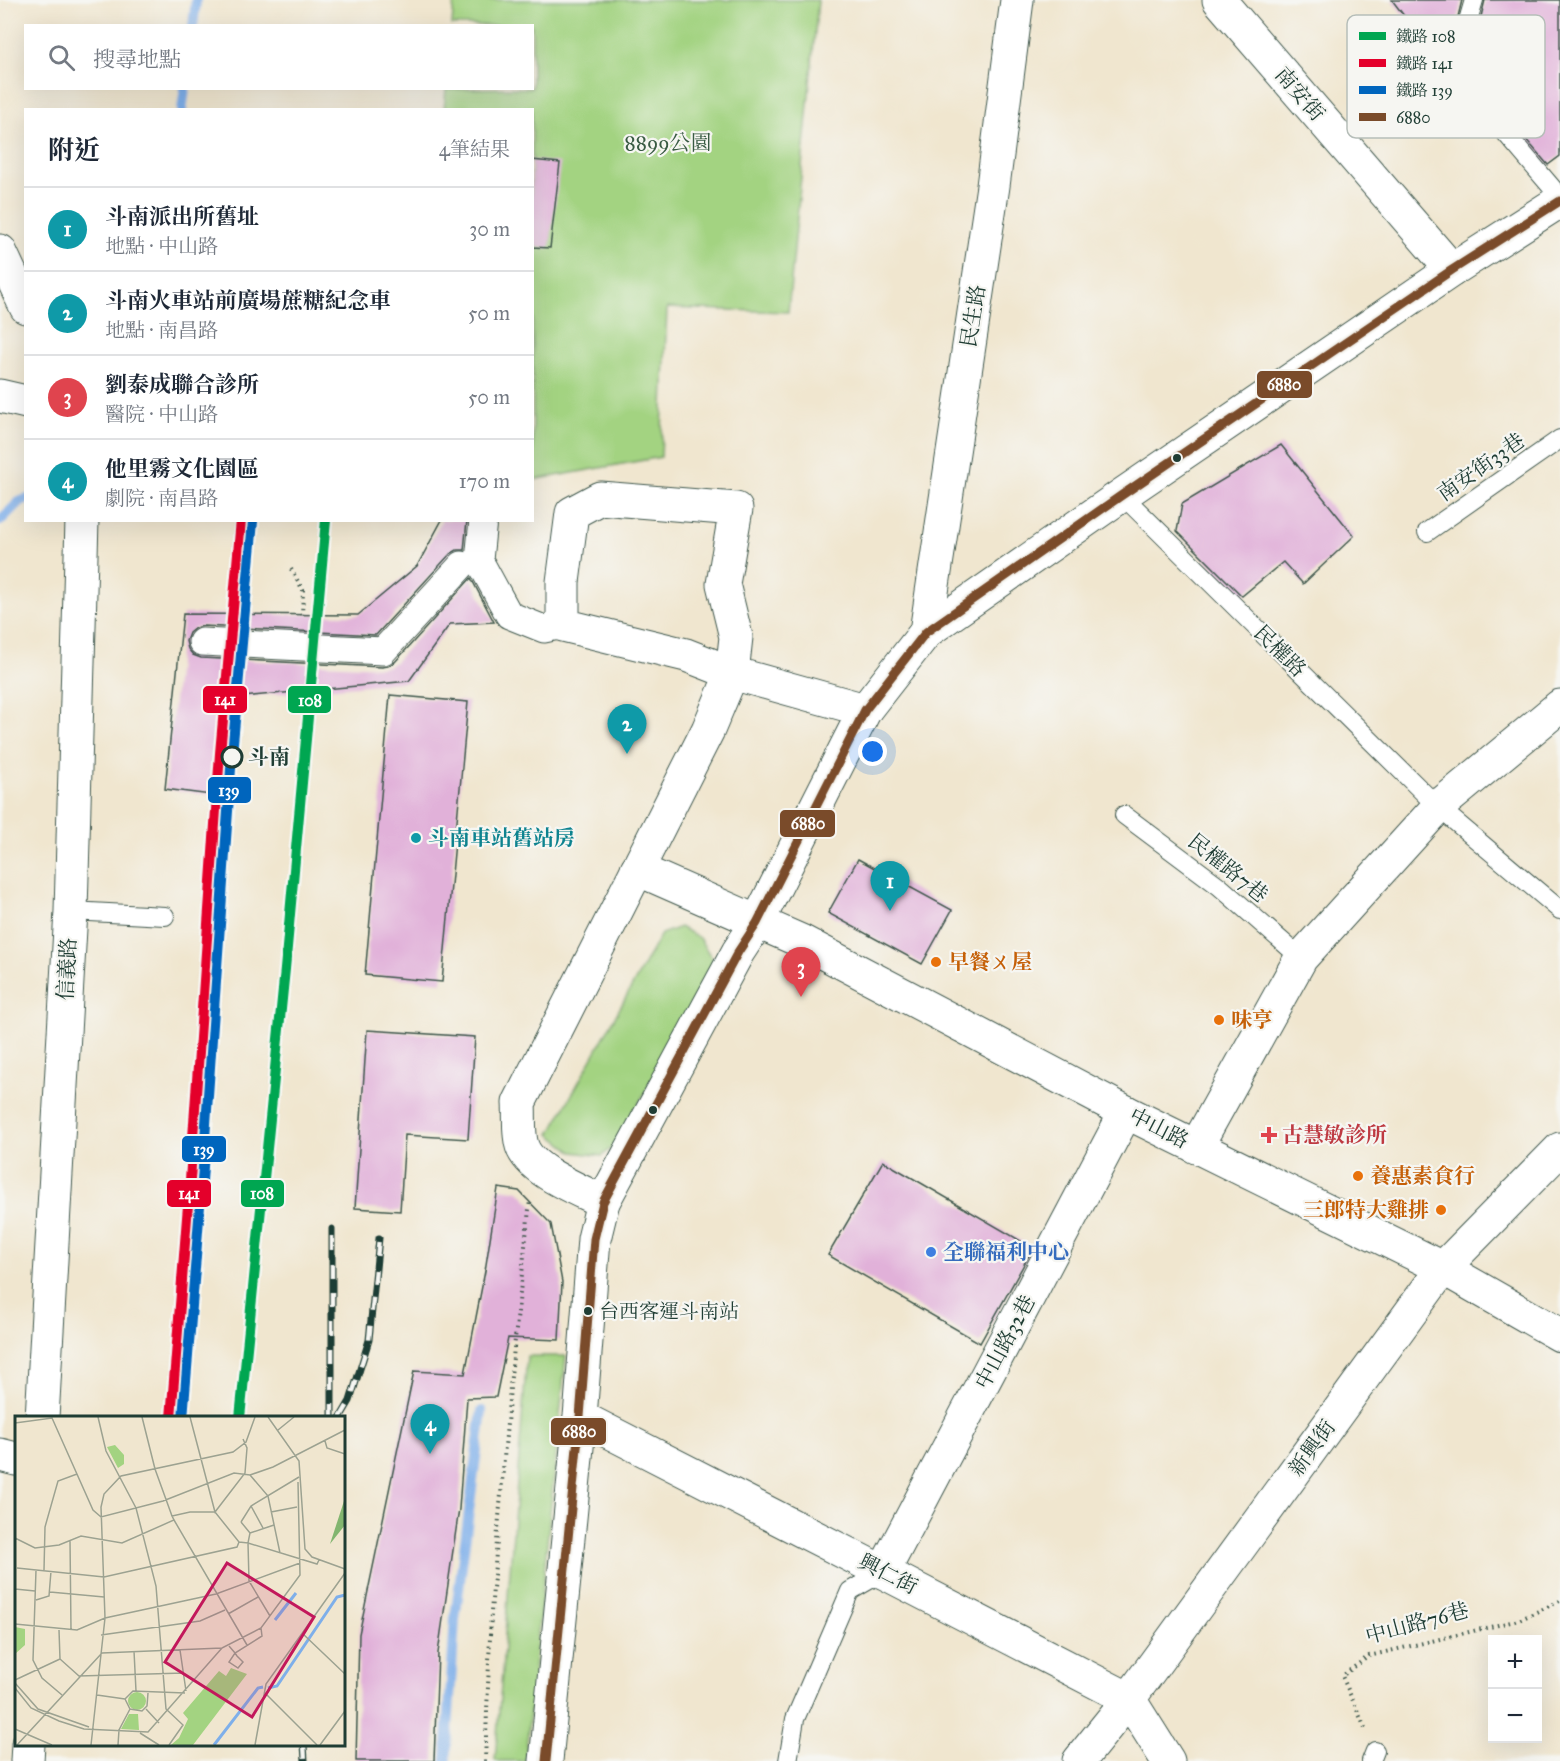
<!DOCTYPE html>
<html lang="zh-TW">
<meta charset="utf-8">
<style>
:root{--surface:#fff;--page:#f2f2f3;--text:#1f2937;--muted:#747a83;--line:#e0e1e3;--accent:#b5179e}
body{margin:0;font-family:"IM FELL Great Primer","Noto Serif TC",serif;background:var(--page);color:var(--text)}
.controls{position:absolute;right:18px;bottom:18px;display:grid;overflow:hidden;border-radius:0px;box-shadow:0 6px 24px #0002}
.controls button{width:54px;height:54px;display:grid;place-items:center;padding:0;border:0;border-bottom:2px solid var(--line);background:var(--surface);color:var(--text);font:30px sans-serif}
.you{position:absolute;left:873px;top:752px;width:21px;height:21px;margin:-15px;border:4px solid #fff;border-radius:50%;background:#1a73e8;box-shadow:0 0 0 9px #1a73e833}
.badge{display:grid;place-items:center;width:39px;height:39px;border-radius:50%;background:var(--accent);color:#fff;font-size:20px;font-weight:700}
.pin{position:absolute;translate:-50% -50px;filter:drop-shadow(0 2px 3px #0008)}
.pin::after{content:'';position:absolute;top:32px;width:21px;height:18px;background:inherit;clip-path:polygon(0 0,100% 0,50% 100%)}
.list{margin:0;padding:0;list-style:none}
h2{display:flex;justify-content:space-between;align-items:center;height:78px;margin:0;padding:0 24px;font-size:26px}
h2 small{font-size:20px;font-weight:400;color:var(--muted)}
.list li{display:grid;grid-template-columns:39px 1fr auto;gap:18px;align-items:center;box-sizing:border-box;height:84px;padding:0 24px;border-top:2px solid var(--line)}
.list b{display:block;font-size:22px;white-space:nowrap}
.list p{margin:0;font-size:20px;white-space:nowrap;color:var(--muted)}
.list em{font-size:20px;font-style:normal;color:var(--muted)}
.icon{flex:none;width:33px;height:33px;fill:none;stroke:currentColor;stroke-width:2;stroke-linecap:round;stroke-linejoin:round}
.map{position:relative;flex:none;width:1560px;height:1761px;overflow:hidden}
.search{position:absolute;background:var(--surface);box-shadow:0 6px 24px #0002;left:24px;top:24px;width:510px;height:66px;display:flex;align-items:center;gap:15px;box-sizing:border-box;padding:0 21px;border-radius:0px;color:var(--muted);font-size:22px}
.panel{position:absolute;background:var(--surface);box-shadow:0 6px 24px #0002;left:24px;top:108px;width:510px;height:414px;border-radius:0px}
.map>svg:first-child{display:block}
</style>
<div class="map">
<svg width="1560" height="1761" viewBox="0 0 1560 1761">
<rect width="100%" height="100%" fill="#f6f6f2"/>
<filter id="ink" filterUnits="userSpaceOnUse"><feTurbulence type="fractalNoise" baseFrequency=".0167" numOctaves="2"/><feDisplacementMap in="SourceGraphic" scale="12" xChannelSelector="R" yChannelSelector="G"/><feConvolveMatrix kernelMatrix="1 2 1 2 8 2 1 2 1" color-interpolation-filters="sRGB"/></filter>
<filter id="wash" filterUnits="userSpaceOnUse"><feTurbulence type="fractalNoise" baseFrequency=".008" numOctaves="4" result="noise"/><feDisplacementMap in="SourceGraphic" scale="24" xChannelSelector="R" yChannelSelector="G"/><feGaussianBlur stdDeviation="1.35" result="paint"/><feColorMatrix in="noise" values="0 0 0 0 0 0 0 0 0 0 0 0 0 0 0 0 0 1.4 0 .05"/><feComposite in="paint" operator="in"/></filter>
<g filter="url(#wash)">
<rect width="100%" height="100%" fill="#f0e6cf"/>
<!-- green -->
<g fill="#a3d381" stroke="#61885a" stroke-width="1.5">
<polygon points="454,0 818,0 788,312 667,308 661,457 533,480 532,110 444,110 446,89 532,88 532,26 452,25"/>
<polygon points="680,927 699,938 717,966 615,1145 602,1156 573,1152 550,1134 661,934"/>
<polygon points="527,1356 566,1356 525,1761 495,1761"/>
</g>
<g fill="none" stroke-linecap="round" stroke-linejoin="round">
<!-- stream -->
<g stroke="#7eafea" stroke-width="10">
<polyline points="193,26 196,0"/>
<polyline points="182,110 185,88"/>
<polyline points="0,521 19,502 26,499"/>
<polyline points="446,1761 455,1619 482,1411"/>
</g>
</g>
<g id="blocks">
<!-- building -->
<g fill="#e1b1d9">
<polygon points="1392,0 1462,0 1456,25 1463,67 1484,121"/>
<polygon points="1485,0 1560,0 1560,156 1548,165 1507,117 1485,62 1479,25"/>
<polygon points="532,160 560,163 550,248 532,247"/>
<polygon points="1281,445 1354,536 1303,584 1283,562 1242,596 1177,531 1182,504"/>
<polygon points="442,520 467,520 464,550 457,550 450,554 376,635 203,626 195,628 189,633 186,641 188,649 193,655 201,658 382,667 388,666 395,662 471,578 494,622 450,624 409,681 232,698 211,795 165,789 183,614 358,615 417,566"/>
<polygon points="390,695 468,702 442,982 365,975"/>
<polygon points="858,859 952,910 922,964 828,913"/>
<polygon points="367,1030 475,1037 468,1139 405,1135 400,1211 355,1208"/>
<polygon points="883,1161 1033,1248 980,1343 828,1255"/>
<polygon points="498,1188 519,1191 551,1224 562,1282 559,1340 508,1338 496,1397 467,1398 459,1509 438,1653 434,1761 356,1761 359,1634 414,1371 465,1374 485,1271"/>
</g>
</g>
</g>
<g filter="url(#ink)">
<use href="#blocks" fill-opacity="0" stroke="#3e564b" stroke-width="1.5"/>
<g fill="none" stroke-linecap="round" stroke-linejoin="round">
<!-- service casing -->
<g stroke="#3e564b" stroke-width="20">
<g id="service">
<polyline points="1474,0 1467,24 1474,65 1497,123 1560,197"/>
<polyline points="1122,495 1438,807 1560,910"/>
<polyline points="1427,532 1560,439"/>
<polyline points="1124,815 1219,886 1301,958"/>
<polyline points="71,911 165,916"/>
<polyline points="788,1761 795,1719 850,1591 883,1572"/>
<polyline points="1371,1761 1375,1751"/>
</g>
</g>
<!-- pedestrian casing -->
<g stroke="#3e564b" stroke-width="29">
<g id="pedestrian">
<polyline points="483,520 479,560 509,615 544,629 563,625"/>
<polyline points="202,642 383,651 462,565"/>
</g>
</g>
<!-- minor casing -->
<g stroke="#3e564b" stroke-width="35">
<g id="minor">
<polyline points="1219,0 1452,270"/>
<polyline points="0,396 26,402"/>
<polyline points="926,632 993,186 1017,0"/>
<polyline points="637,869 801,941 1126,1112 1443,1268 1560,1335"/>
<polyline points="1196,1147 1301,958 1438,807 1560,706"/>
<path d="M603,1202C580,1190 530,1171 522,1146C518,1134 520,1115 519,1103L708,730L732,673L736,637L723,584L736,509L600,498L572,513L563,582V625L686,655L732,673L865,710"/>
<polyline points="580,1417 883,1572 1129,1699 1168,1761"/>
<polyline points="0,1455 16,1459"/>
<polyline points="883,1572 1126,1112"/>
<polyline points="546,1761 580,1417 594,1239 603,1202 738,952 757,923 865,710 926,632 1122,495 1452,270 1560,201"/>
<polyline points="1079,1761 1129,1699 1443,1268 1560,1149"/>
</g>
</g>
<!-- tertiary casing -->
<g stroke="#3e564b" stroke-width="35">
<g id="tertiary">
<polyline points="0,251 26,307"/>
<polyline points="42,1418 71,911 82,520"/>
<polyline points="27,1761 28,1744"/>
</g>
</g>
<!-- path -->
<g stroke="#3e564b" stroke-width="4" stroke-dasharray="1.5 4.5" stroke-linecap="butt">
<polyline points="291,569 303,590 302,617"/>
<polyline points="1365,1728 1342,1676 1369,1656 1519,1620 1560,1601"/>
<polyline points="485,1761 491,1612 511,1376 530,1200"/>
</g>
<!-- service -->
<use href="#service" stroke="#fff" stroke-width="18"/>
<!-- pedestrian -->
<use href="#pedestrian" stroke="#fff" stroke-width="27"/>
<!-- minor -->
<use href="#minor" stroke="#fff" stroke-width="33"/>
<!-- tertiary -->
<use href="#tertiary" stroke="#fff" stroke-width="33"/>
<!-- rail casing -->
<g stroke="#1f3d34" stroke-width="7">
<g id="rail">
<polyline points="332,1418 332,1229"/>
<polyline points="340,1418 350,1401 369,1340 379,1238"/>
<polyline points="304,1744 305,1761"/>
</g>
</g>
<!-- rail -->
<use href="#rail" stroke="#f6f6f2" stroke-width="4.5" stroke-dasharray="14" stroke-linecap="butt"/>
<!-- bus-1 casing -->
<g stroke="#f6f6f2" stroke-width="14">
<polyline id="bus-1" points="546,1761 580,1417 594,1239 603,1202 738,952 757,923 865,710 926,632 1122,495 1452,270 1560,201"/>
</g>
<!-- bus-1 -->
<use href="#bus-1" stroke="#7a4b2a" stroke-width="9"/>
<!-- rail-1 casing -->
<g stroke="#f6f6f2" stroke-width="15">
<polyline id="rail-1" points="240,1418 285,969 326,520"/>
</g>
<!-- rail-2 casing -->
<g stroke="#f6f6f2" stroke-width="15">
<polyline id="rail-2" points="171,1418 190,1180 220,753 241,520"/>
</g>
<!-- rail-3 casing -->
<g stroke="#f6f6f2" stroke-width="15">
<polyline id="rail-3" points="183,1418 202,1181 232,754 253,521"/>
</g>
<!-- rail-1 -->
<use href="#rail-1" stroke="#00a651" stroke-width="10"/>
<!-- rail-2 -->
<use href="#rail-2" stroke="#e4002b" stroke-width="10"/>
<!-- rail-3 -->
<use href="#rail-3" stroke="#0065bd" stroke-width="10"/>
</g>
</g>
<!-- markers -->
<g fill="#1f3d34" stroke="#f6f6f2" stroke-width="2">
<circle cx="1177" cy="458" r="5"/>
<circle cx="653" cy="1110" r="5"/>
<circle cx="588" cy="1311" r="5"/>
</g>
<circle fill="#f6f6f2" stroke="#1f3d34" stroke-width="3" cx="232" cy="757" r="10"/>
<circle fill="#0f9aa8" stroke="#f6f6f2" stroke-width="2" cx="416" cy="838" r="6"/>
<g fill="#e8710a" stroke="#f6f6f2" stroke-width="2">
<circle cx="936" cy="962" r="6"/>
<circle cx="1219" cy="1020" r="6"/>
<circle cx="1358" cy="1176" r="6"/>
<circle cx="1441" cy="1210" r="6"/>
</g>
<path fill="#e0444e" stroke="#f6f6f2" stroke-width="2" d="M1266 1126h6v6h6v6h-6v6h-6v-6h-6v-6h6z"/>
<circle fill="#3f7fe0" stroke="#f6f6f2" stroke-width="2" cx="931" cy="1252" r="6"/>
<g text-anchor="middle" dominant-baseline="central" stroke-width="4.5" stroke-linejoin="round" paint-order="stroke">
<!-- bus labels -->
<g font-size="20" fill="#1f3d34" stroke="#f6f6f2" text-anchor="start">
<text x="599" y="1311">台西客運斗南站</text>
</g>
<!-- street labels -->
<g font-size="21" fill="#1f3d34" stroke="#f6f6f2">
<text transform="translate(1300 94) rotate(49)">南安街</text>
<text transform="translate(973 316) rotate(-81)">民生路</text>
<text transform="translate(1481 467) rotate(-35)">南安街33巷</text>
<text transform="translate(1280 651) rotate(45)">民權路</text>
<text transform="translate(1228 868) rotate(39)">民權路7巷</text>
<text transform="translate(67 969) rotate(-87)">信義路</text>
<text transform="translate(1159 1128) rotate(27)">中山路</text>
<text transform="translate(1005 1342) rotate(-62)">中山路32巷</text>
<text transform="translate(1312 1448) rotate(-54)">新興街</text>
<text transform="translate(888 1574) rotate(27)">興仁街</text>
<text transform="translate(1417 1623) rotate(-15)">中山路76巷</text>
</g>
<!-- park labels -->
<g font-size="21" fill="#395b43" stroke="#f6f6f2">
<text x="668" y="143">8899公園</text>
</g>
<!-- stop labels -->
<g font-size="21" font-weight="bold" fill="#1f3d34" stroke="#f6f6f2" text-anchor="start">
<text x="248" y="757">斗南</text>
</g>
<!-- culture labels -->
<g font-size="21" font-weight="bold" fill="#0d838f" stroke="#f6f6f2" text-anchor="start">
<text x="428" y="838">斗南車站舊站房</text>
</g>
<!-- food labels -->
<g font-size="21" font-weight="bold" fill="#c56008" stroke="#f6f6f2" text-anchor="start">
<text x="948" y="962">早餐ㄨ屋</text>
<text x="1231" y="1020">味亨</text>
<text x="1370" y="1176">養惠素食行</text>
<text x="1429" y="1210" text-anchor="end">三郎特大雞排</text>
</g>
<!-- health labels -->
<g font-size="21" font-weight="bold" fill="#be3a42" stroke="#f6f6f2" text-anchor="start">
<text x="1282" y="1135">古慧敏診所</text>
</g>
<!-- shop labels -->
<g font-size="21" font-weight="bold" fill="#366cbe" stroke="#f6f6f2" text-anchor="start">
<text x="943" y="1252">全聯福利中心</text>
</g>
</g>
<!-- overview -->
<g transform="translate(15 1416)">
<rect width="330" height="330" fill="#f0e6cf"/>
<path d="M100,29L109,39V48L103,52L92,31ZM0,211L10,213V229L0,238ZM216,252L232,258L178,329H156L164,322L173,303L168,297L204,255L211,260ZM113 285a9 9 0 1 1 18 0a9 9 0 1 1-18 0ZM114,298H123L124,314L106,313Z" fill="#a3d381"/>
<path d="M330,82V109L315,128Z" fill="#82b56f"/>
<path fill="none" stroke="#7eafea" stroke-width="3" d="M260,204L281,177M253,272L262,270L322,181L330,179M199,329L243,272L248,271"/>
<path fill="none" stroke="#9ca291" stroke-width="1.5" d="M83,1L91,35L121,92L141,170L151,293L168,309L154,329M127,1L140,53L157,100M175,1L200,96L230,57L232,32L228,23M253,1L284,45L290,133L297,141L330,153M0,7L37,2L78,94L86,101L148,85L219,57L235,59L258,51L330,14M0,13V175M263,14L279,1M310,25L312,32L330,38M235,59L253,80L265,137M236,90L248,112M256,96L282,91M159,104L232,229M226,106L236,90L284,61M235,117L259,109M0,122L20,132L44,129L66,120L107,127L159,104L157,100L175,96H200L224,126L233,127L235,117L226,106M55,124L56,214M233,127L302,148L304,144M233,127L234,165L255,200M2,152L89,161L222,131L224,126M21,154L18,244L27,262L47,279M29,154L30,111L43,65L62,58M0,173L20,175M35,176L89,181M21,184L34,180L36,155M213,198L243,181M0,208L62,214L90,202L201,178L285,147M44,214L45,243L64,260L169,257M287,217L330,258M86,219L185,205L210,194M214,230L220,237L222,240L228,246L223,252L214,246L220,237L247,220L246,212M165,234L171,275M119,235L121,275M0,264L45,243M0,267L23,293L74,311M0,272L16,292L44,305L69,313L133,316L207,232M249,276L302,329M82,279L110,283M110,283L118,275L170,277M110,283L115,293L127,295L132,290L133,277M131,293L144,307M0,313L37,329M125,317L144,329M2,329L87,237L207,232L246,212L285,159L283,66M76,329L90,202L86,91L89,78L106,60L218,36L231,26L240,1M103,329L104,314L115,293M240,329L251,268L330,157M305,329L330,295"/>
<path fill="#c2185b" fill-opacity="0.15" stroke="#c2185b" stroke-width="3" d="M212,147L299,201L237,301L150,246Z"/>
<rect width="330" height="330" fill="none" stroke="#1f3d34" stroke-width="3"/>
</g>
<!-- legend -->
<rect x="1347" y="15" width="198" height="123" rx="9" fill="#f6f6f2" stroke="#b6beb9" stroke-width="1.5"/>
<rect x="1359" y="32" width="27" height="8" fill="#00a651"/>
<rect x="1359" y="59" width="27" height="8" fill="#e4002b"/>
<rect x="1359" y="86" width="27" height="8" fill="#0065bd"/>
<rect x="1359" y="113" width="27" height="8" fill="#7a4b2a"/>
<g font-size="16" fill="#1f3d34">
<text x="1396" y="42">鐵路 108</text>
<text x="1396" y="69">鐵路 141</text>
<text x="1396" y="96">鐵路 139</text>
<text x="1396" y="123">6880</text>
</g>
<g stroke="#f6f6f2" stroke-width="2">
<rect x="1256" y="370" width="57" height="29" rx="6" fill="#7a4b2a"/>
<rect x="202" y="685" width="46" height="29" rx="6" fill="#e4002b"/>
<rect x="287" y="685" width="45" height="29" rx="6" fill="#00a651"/>
<rect x="207" y="776" width="45" height="28" rx="6" fill="#0065bd"/>
<rect x="779" y="809" width="57" height="29" rx="6" fill="#7a4b2a"/>
<rect x="181" y="1135" width="46" height="28" rx="6" fill="#0065bd"/>
<rect x="166" y="1179" width="46" height="29" rx="6" fill="#e4002b"/>
<rect x="240" y="1179" width="45" height="29" rx="6" fill="#00a651"/>
<rect x="550" y="1417" width="57" height="29" rx="6" fill="#7a4b2a"/>
</g>
<g font-size="16" text-anchor="middle" font-weight="bold" fill="#fff">
<text x="1284" y="390">6880</text>
<text x="225" y="705">141</text>
<text x="310" y="706">108</text>
<text x="229" y="796">139</text>
<text x="808" y="829">6880</text>
<text x="204" y="1155">139</text>
<text x="189" y="1199">141</text>
<text x="262" y="1199">108</text>
<text x="579" y="1437">6880</text>
</g>
</svg>
<div class="controls">
<button>+</button>
<button>−</button>
</div>
<div class="you"></div>
<div class="pin badge" style="left:890px;top:911px;background:#0f9aa8">1</div>
<div class="pin badge" style="left:627px;top:754px;background:#0f9aa8">2</div>
<div class="pin badge" style="left:801px;top:997px;background:#e0444e">3</div>
<div class="pin badge" style="left:430px;top:1454px;background:#0f9aa8">4</div>
<div class="search"><svg class="icon" aria-label="search" viewBox="0 0 24 24"><circle cx="10" cy="10" r="6"/><path d="M15 15l6 6"/></svg>搜尋地點</div>
<section class="panel">
<h2>附近<small>4筆結果</small></h2>
<ul class="list">
<li><span class="badge" style="background:#0f9aa8">1</span><div><b>斗南派出所舊址</b><p>地點 · 中山路</p></div><em>30 m</em></li>
<li><span class="badge" style="background:#0f9aa8">2</span><div><b>斗南火車站前廣場蔗糖紀念車</b><p>地點 · 南昌路</p></div><em>50 m</em></li>
<li><span class="badge" style="background:#e0444e">3</span><div><b>劉泰成聯合診所</b><p>醫院 · 中山路</p></div><em>50 m</em></li>
<li><span class="badge" style="background:#0f9aa8">4</span><div><b>他里霧文化園區</b><p>劇院 · 南昌路</p></div><em>170 m</em></li>
</ul>
</section>
</div>
